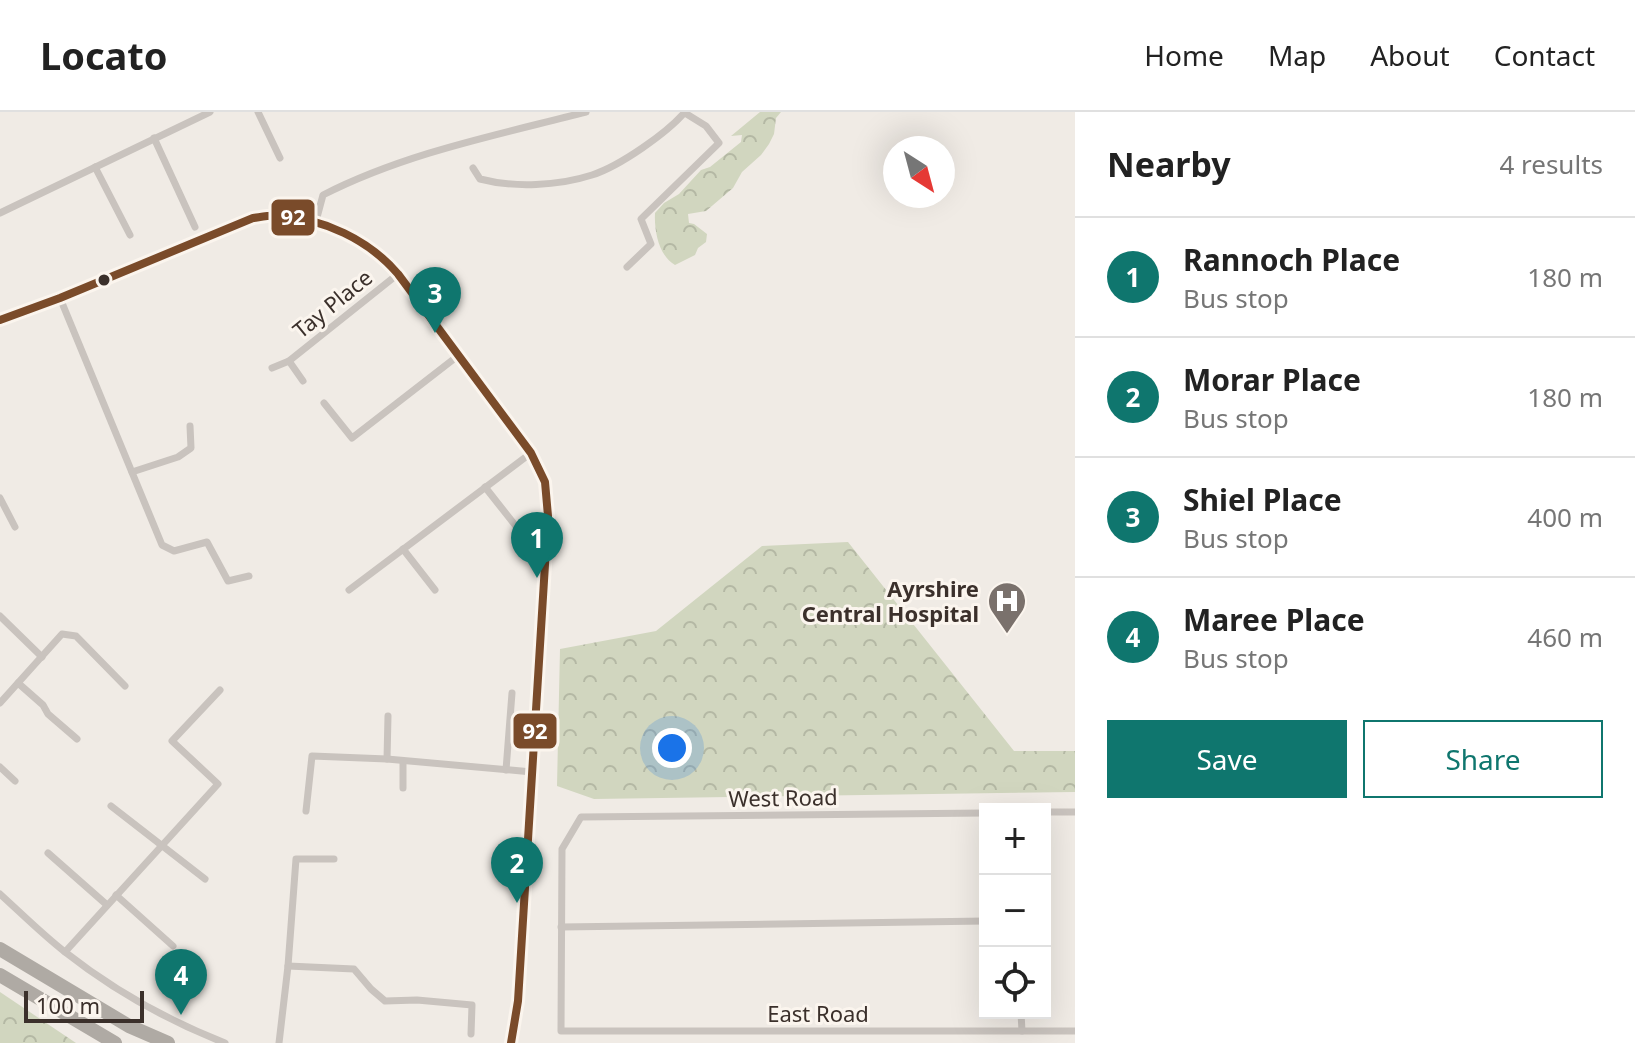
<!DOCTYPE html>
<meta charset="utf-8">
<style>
:root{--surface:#fff;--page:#f2f2f2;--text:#222;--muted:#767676;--line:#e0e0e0;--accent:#0f766e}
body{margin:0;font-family:"Noto Sans",sans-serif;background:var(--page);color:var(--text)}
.controls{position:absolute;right:24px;bottom:24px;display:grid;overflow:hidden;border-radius:0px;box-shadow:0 8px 32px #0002}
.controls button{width:72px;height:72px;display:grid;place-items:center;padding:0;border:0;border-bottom:2px solid var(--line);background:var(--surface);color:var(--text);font:40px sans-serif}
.compass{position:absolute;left:883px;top:24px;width:72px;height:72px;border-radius:50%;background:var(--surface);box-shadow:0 8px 32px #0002;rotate:144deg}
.scale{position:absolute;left:24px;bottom:20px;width:120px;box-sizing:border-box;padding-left:8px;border:4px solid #3b302b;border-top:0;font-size:22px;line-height:28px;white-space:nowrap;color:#3b302b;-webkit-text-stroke:6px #fbf5ee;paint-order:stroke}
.you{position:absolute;left:672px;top:636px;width:28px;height:28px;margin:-20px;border:6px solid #fff;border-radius:50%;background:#1a73e8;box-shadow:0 0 0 12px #1a73e833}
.badge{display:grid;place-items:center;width:52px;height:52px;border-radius:50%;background:var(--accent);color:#fff;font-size:26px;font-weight:700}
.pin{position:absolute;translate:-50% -66px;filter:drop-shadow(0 2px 4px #0008)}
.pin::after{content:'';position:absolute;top:42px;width:28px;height:24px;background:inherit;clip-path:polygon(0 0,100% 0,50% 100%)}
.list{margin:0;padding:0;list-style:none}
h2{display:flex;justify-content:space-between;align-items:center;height:104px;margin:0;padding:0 32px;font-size:34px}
h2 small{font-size:26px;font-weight:400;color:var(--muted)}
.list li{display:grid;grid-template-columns:52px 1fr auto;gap:24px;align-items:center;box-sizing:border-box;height:120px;padding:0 32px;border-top:2px solid var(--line)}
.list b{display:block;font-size:30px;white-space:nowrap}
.list p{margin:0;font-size:26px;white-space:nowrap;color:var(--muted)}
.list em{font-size:26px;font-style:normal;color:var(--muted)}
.actions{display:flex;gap:16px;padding:24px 32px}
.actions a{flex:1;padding:18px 0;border:2px solid var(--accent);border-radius:0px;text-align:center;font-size:28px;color:var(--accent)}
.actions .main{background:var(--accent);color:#fff}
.icon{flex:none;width:44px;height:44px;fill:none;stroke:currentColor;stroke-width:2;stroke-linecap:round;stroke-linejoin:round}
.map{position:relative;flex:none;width:1075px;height:931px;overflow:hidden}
header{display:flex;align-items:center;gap:48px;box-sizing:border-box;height:112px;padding:0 40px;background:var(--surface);border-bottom:2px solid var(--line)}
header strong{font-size:38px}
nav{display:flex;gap:44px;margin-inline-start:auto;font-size:28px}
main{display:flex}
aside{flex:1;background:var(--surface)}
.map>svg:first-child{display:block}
</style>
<header>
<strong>Locato</strong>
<nav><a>Home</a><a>Map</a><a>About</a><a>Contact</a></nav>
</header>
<main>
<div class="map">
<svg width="1075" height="931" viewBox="0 0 1075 931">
<defs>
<pattern id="forest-crowns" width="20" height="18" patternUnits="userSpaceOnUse" patternTransform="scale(2)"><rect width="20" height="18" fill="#d1d6bf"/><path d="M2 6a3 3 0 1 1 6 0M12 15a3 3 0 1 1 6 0" fill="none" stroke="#b4b8a4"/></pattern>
</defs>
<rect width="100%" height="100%" fill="#f0ebe5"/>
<!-- forest -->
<g fill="url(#forest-crowns)">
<path d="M760,0H781L776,6L774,22L769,32L761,43L742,60L733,76L706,99L688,102L689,111L694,112L707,122L706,130L698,136L695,143L675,153C659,144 654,119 655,101L664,91L679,82L701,58L710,55L741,30L742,23L731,24Z"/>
<polygon points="848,430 1014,639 1075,639 1075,680 594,687 557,674 560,537 656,519 762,434"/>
<polygon points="0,880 76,931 0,931"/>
</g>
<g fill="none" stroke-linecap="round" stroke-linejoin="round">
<!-- street -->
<g stroke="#c9c3be" stroke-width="7">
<polyline points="258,0 280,46"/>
<polyline points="154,26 195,115"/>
<polyline points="95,55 130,123"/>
<path d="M473,56L480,67C514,76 558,74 592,63C620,54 667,21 685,0"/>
<polyline points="0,101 210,0"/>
<path d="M316,109L323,83C405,41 497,23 586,0"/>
<polyline points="627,155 651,132 641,107 719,31 706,14 685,1"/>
<polyline points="60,186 162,433 174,439 207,430 228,469 249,464"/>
<path d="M0,208L60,186L253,106C261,105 270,103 278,104C323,106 369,128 398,162L531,341L545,370L548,404L518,889L511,931"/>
<polyline points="289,249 303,269"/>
<polyline points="272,256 289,249 398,162"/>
<polyline points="324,291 352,326 459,243"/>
<polyline points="132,360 178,345 191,336 190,314"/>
<polyline points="485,375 526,427"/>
<polyline points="0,386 15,415"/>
<polyline points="403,437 435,478"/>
<polyline points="349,478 531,341"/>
<polyline points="0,504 42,545"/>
<polyline points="18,571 43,593 48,602 77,627"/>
<polyline points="0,591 62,522 76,524 125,574"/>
<polyline points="387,647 388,604"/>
<polyline points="0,655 15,669"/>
<polyline points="506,658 512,581"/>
<polyline points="403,676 403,649"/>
<polyline points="111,694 205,767"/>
<polyline points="306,699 312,644 387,647 532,660"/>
<polyline points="1045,700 1075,700"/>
<polyline points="985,701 581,705 562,737 561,919 1075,919"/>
<polyline points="48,741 107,793"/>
<path d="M0,782C21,801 42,822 65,840C112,877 169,909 225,931"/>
<polyline points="116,783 173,834"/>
<polyline points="561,815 985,809"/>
<polyline points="65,840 218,672 172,629 220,578"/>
<polyline points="288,854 354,857 371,877 385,889 417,888 472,893 471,922"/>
<polyline points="1021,901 1022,919"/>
<polyline points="279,931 288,854 296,747 334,747"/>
</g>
<!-- highway -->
<g stroke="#afaaa4" stroke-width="14">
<polyline points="0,837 129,914 168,931"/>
<polyline points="0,863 115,931"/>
</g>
<!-- bus-1 casing -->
<g stroke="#fbf5ee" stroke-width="14">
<path id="bus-1" d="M0,208L60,186L253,106C261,105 270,103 278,104C323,106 369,128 398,162L531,341L545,370L548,404L518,889L511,931"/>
</g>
<!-- bus-1 -->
<use href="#bus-1" stroke="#7a4b2a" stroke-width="8"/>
</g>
<!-- icons -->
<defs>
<g id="hospital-pin" transform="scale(2)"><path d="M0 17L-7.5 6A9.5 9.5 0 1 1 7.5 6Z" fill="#7a716c" stroke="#fbf5ee"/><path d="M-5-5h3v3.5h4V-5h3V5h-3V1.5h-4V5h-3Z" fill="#fff"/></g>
</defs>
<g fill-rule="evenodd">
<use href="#hospital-pin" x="1007" y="489"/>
</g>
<!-- markers -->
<circle fill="#3b302b" stroke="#fbf5ee" stroke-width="3" cx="104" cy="168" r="7"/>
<g text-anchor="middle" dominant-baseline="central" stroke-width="6" stroke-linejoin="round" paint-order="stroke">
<!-- street labels -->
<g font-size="22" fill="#3b302b" stroke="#fbf5ee">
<text transform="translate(332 191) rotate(-39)">Tay Place</text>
<text transform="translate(783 685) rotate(-1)">West Road</text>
<text x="818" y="901">East Road</text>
</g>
<!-- poi labels -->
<g font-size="22" font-weight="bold" fill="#3b302b" stroke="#fbf5ee" text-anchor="end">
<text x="979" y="476">Ayrshire<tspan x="979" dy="25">Central Hospital</tspan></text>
</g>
</g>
<g stroke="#fbf5ee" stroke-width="3">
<rect x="270" y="86" width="46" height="39" rx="8" fill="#7a4b2a"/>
<rect x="512" y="600" width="46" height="38" rx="8" fill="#7a4b2a"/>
</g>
<g font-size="22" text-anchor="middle" font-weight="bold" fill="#fff">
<text x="293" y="113">92</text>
<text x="535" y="627">92</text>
</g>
</svg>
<div class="controls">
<button>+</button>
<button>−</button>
<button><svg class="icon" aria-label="locate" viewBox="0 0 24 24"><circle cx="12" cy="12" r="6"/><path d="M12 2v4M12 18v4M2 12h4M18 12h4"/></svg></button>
</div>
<svg class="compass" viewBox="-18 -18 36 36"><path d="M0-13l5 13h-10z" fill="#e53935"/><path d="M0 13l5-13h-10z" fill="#767676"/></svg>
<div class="scale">100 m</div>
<div class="you"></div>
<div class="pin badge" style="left:537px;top:466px">1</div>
<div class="pin badge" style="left:517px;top:791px">2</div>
<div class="pin badge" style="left:435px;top:221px">3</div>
<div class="pin badge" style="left:181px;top:903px">4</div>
</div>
<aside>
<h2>Nearby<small>4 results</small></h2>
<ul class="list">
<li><span class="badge">1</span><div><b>Rannoch Place</b><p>Bus stop</p></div><em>180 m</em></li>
<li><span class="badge">2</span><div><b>Morar Place</b><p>Bus stop</p></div><em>180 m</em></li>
<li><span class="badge">3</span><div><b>Shiel Place</b><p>Bus stop</p></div><em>400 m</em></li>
<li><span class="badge">4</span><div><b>Maree Place</b><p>Bus stop</p></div><em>460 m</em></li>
</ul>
<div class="actions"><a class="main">Save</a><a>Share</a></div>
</aside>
</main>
